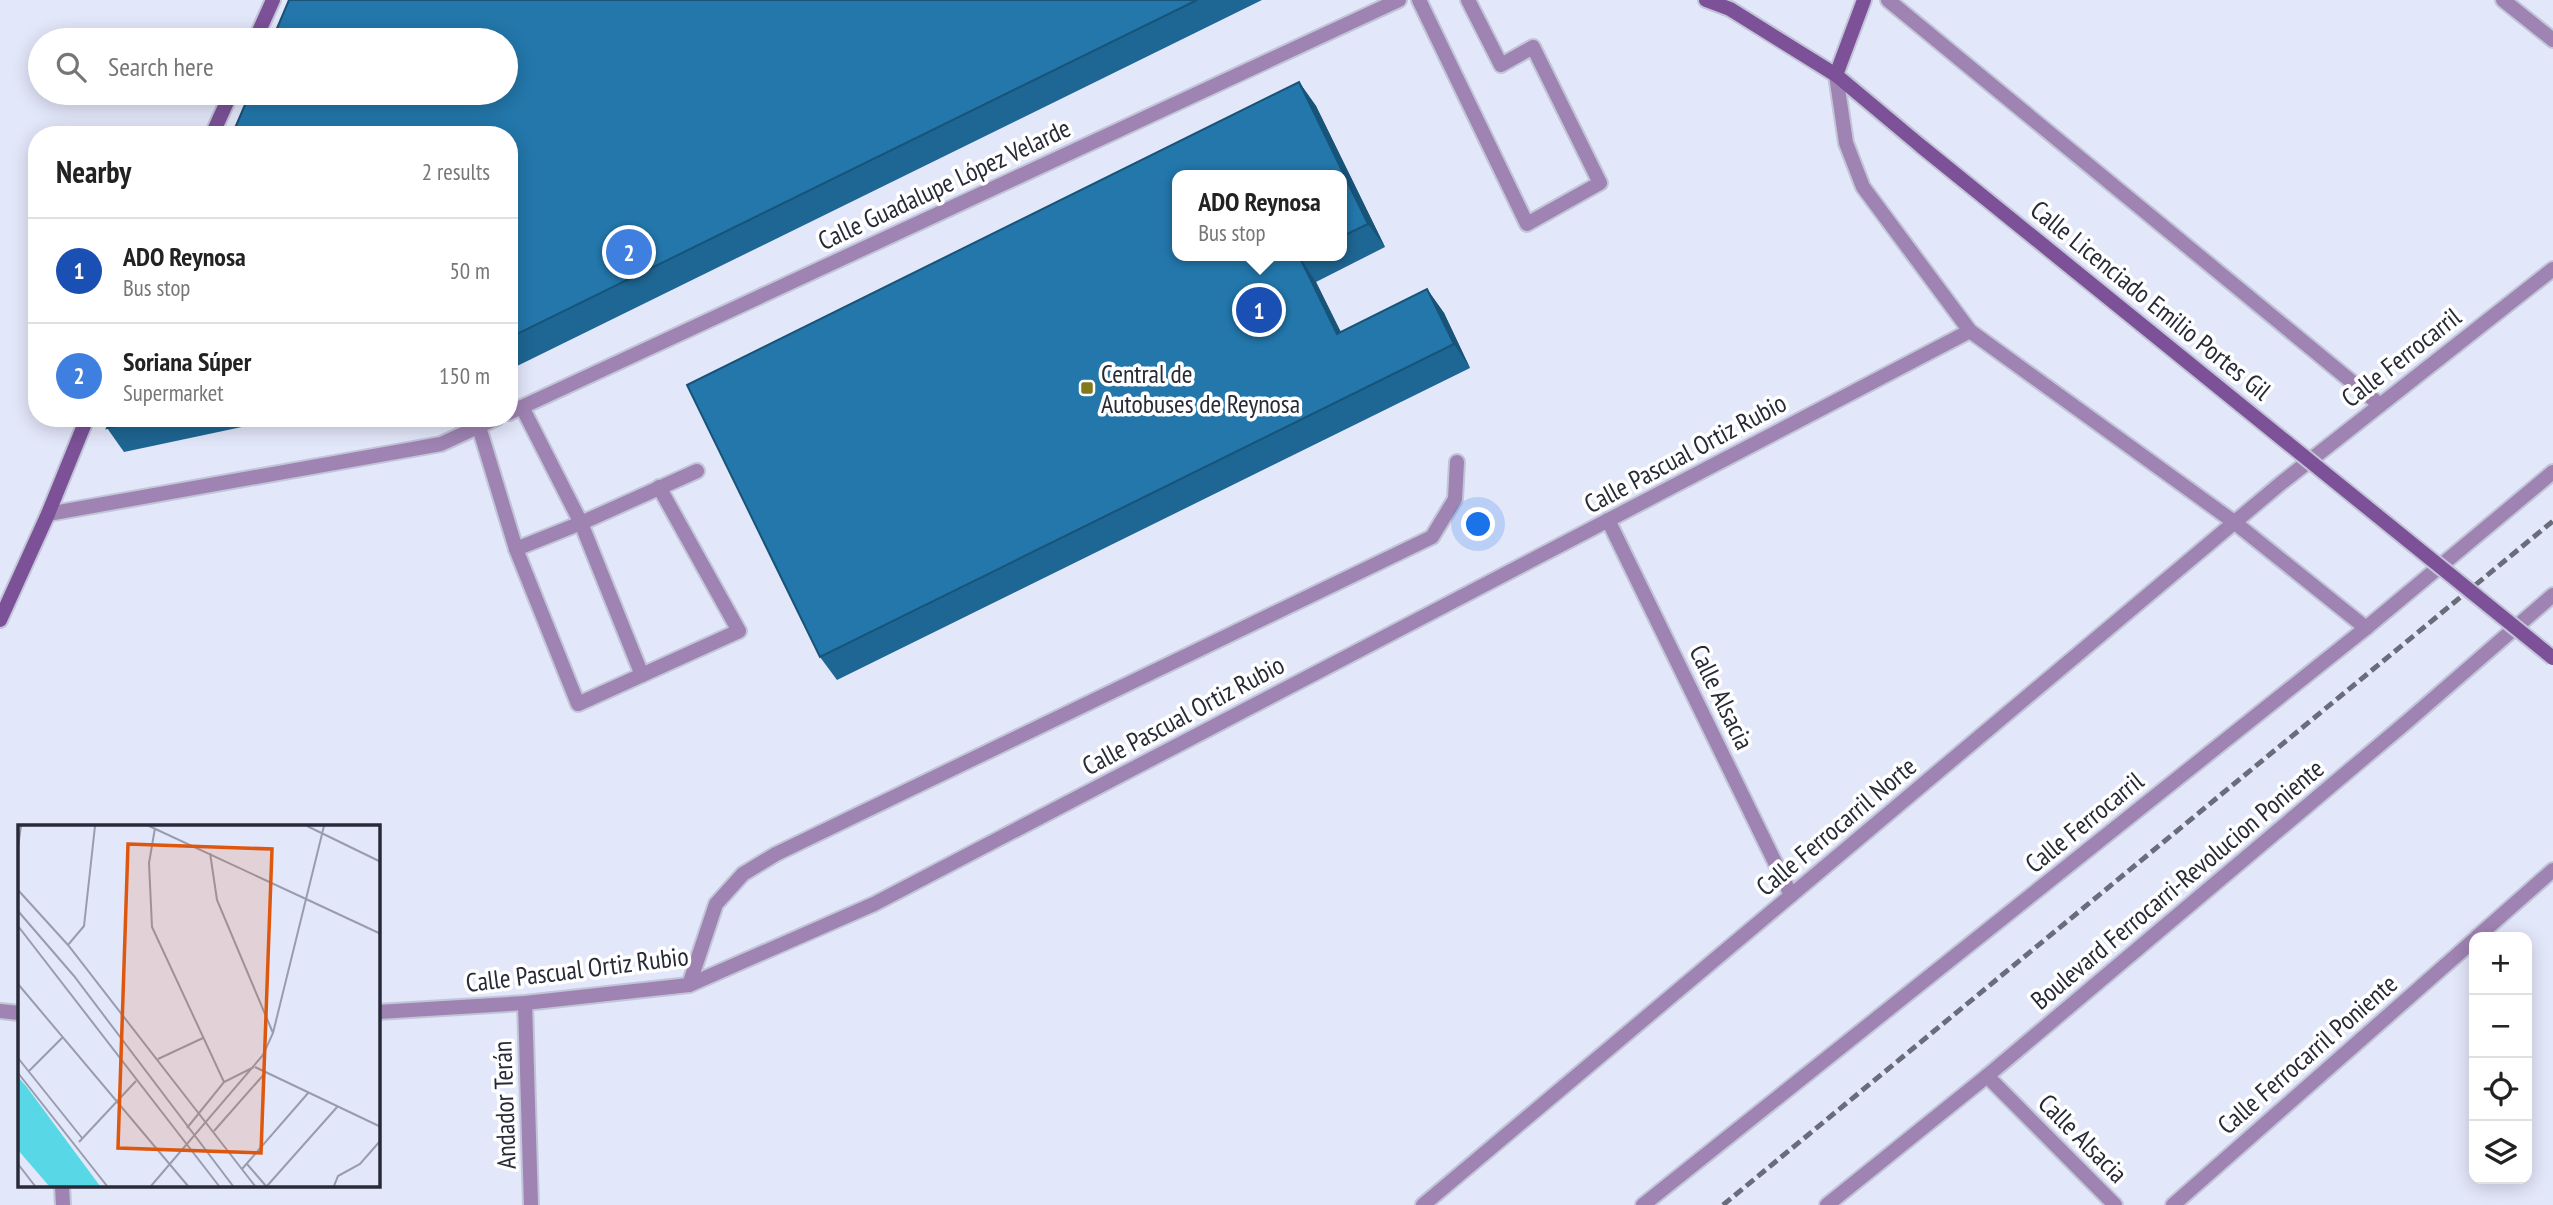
<!DOCTYPE html>
<meta charset="utf-8">
<style>
:root{--surface:#fff;--page:#f6f6f6;--text:#222;--muted:#767676;--line:#e0e0e0;--accent:#b45309}
body{margin:0;font-family:"PT Sans Narrow",sans-serif;background:var(--page);color:var(--text)}
.controls{position:absolute;right:21px;bottom:21px;display:grid;overflow:hidden;border-radius:14px;box-shadow:0 4px 18px #0003}
.controls button{width:63px;height:63px;display:grid;place-items:center;padding:0;border:0;border-bottom:2px solid var(--line);background:var(--surface);color:var(--text);font:35px sans-serif}
.you{position:absolute;left:1479px;top:525px;width:24px;height:24px;margin:-18px;border:5px solid #fff;border-radius:50%;background:#1a73e8;box-shadow:0 0 0 10px #1a73e833}
.badge{display:grid;place-items:center;width:46px;height:46px;border-radius:50%;background:var(--accent);color:#fff;font-size:23px;font-weight:700}
.pin{position:absolute;translate:-50% -50%;border:4px solid #fff;box-shadow:0 2px 7px #0006}
.popup{position:absolute;left:1172px;top:170px;width:175px;height:91px;box-sizing:border-box;display:grid;place-content:center;border-radius:14px;background:var(--surface);filter:drop-shadow(0 2px 5px #0005);font-size:23px;white-space:nowrap;color:var(--muted)}
.popup b{font-size:26px;color:var(--text)}
.popup::after{content:'';position:absolute;left:50%;top:100%;margin-left:-14px;border:14px solid transparent;border-top-color:var(--surface)}
.list{margin:0;padding:0;list-style:none}
h2{display:flex;justify-content:space-between;align-items:center;height:91px;margin:0;padding:0 28px;font-size:30px}
h2 small{font-size:23px;font-weight:400;color:var(--muted)}
.list li{display:grid;grid-template-columns:46px 1fr auto;gap:21px;align-items:center;box-sizing:border-box;height:105px;padding:0 28px;border-top:2px solid var(--line)}
.list b{display:block;font-size:26px;white-space:nowrap}
.list p{margin:0;font-size:23px;white-space:nowrap;color:var(--muted)}
.list em{font-size:23px;font-style:normal;color:var(--muted)}
.icon{flex:none;width:38px;height:38px;fill:none;stroke:currentColor;stroke-width:2;stroke-linecap:round;stroke-linejoin:round}
.map{position:relative;flex:none;width:2553px;height:1205px;overflow:hidden}
.search{position:absolute;background:var(--surface);box-shadow:0 4px 18px #0003;left:28px;top:28px;width:490px;height:77px;display:flex;align-items:center;gap:18px;box-sizing:border-box;padding:0 24px;border-radius:38px;color:var(--muted);font-size:26px}
.panel{position:absolute;background:var(--surface);box-shadow:0 4px 18px #0003;left:28px;top:126px;width:490px;height:301px;border-radius:28px}
.map>svg:first-child{display:block}
</style>
<div class="map">
<svg width="2553" height="1205" viewBox="0 0 2553 1205">
<rect width="100%" height="100%" fill="#e3e7fa"/>
<g fill="none" stroke-linecap="round" stroke-linejoin="round">
<!-- service casing -->
<g stroke="#c1c5d7" stroke-width="18">
<g id="service">
<polyline points="1419,0 1527,224 1600,183 1533,47 1501,65 1468,0"/>
<polyline points="522,407 581,523 642,675"/>
<polyline points="479,427 516,549 578,704 739,631 659,487"/>
<polyline points="516,549 581,523 697,471"/>
<polyline points="689,985 716,904 743,874 776,854 1432,537 1455,499 1457,462"/>
<polyline points="525,1003 531,1205"/>
<polyline points="62,1186 63,1205"/>
</g>
</g>
<!-- minor casing -->
<g stroke="#c1c5d7" stroke-width="18">
<g id="minor">
<polyline points="1888,0 2380,405"/>
<polyline points="2503,0 2553,40"/>
<polyline points="1836,75 1846,143 1863,187 1970,331 2234,522 2366,628"/>
<polyline points="509,413 1399,0"/>
<polyline points="48,514 441,444 497,418"/>
<polyline points="1608,520 1791,895"/>
<polyline points="2477,937 2553,870"/>
<polyline points="0,1011 19,1013"/>
<polyline points="378,1012 525,1003 689,985 874,904 1970,331"/>
<polyline points="1987,1076 2115,1205"/>
<polyline points="1423,1205 2280,484 2553,269"/>
<polyline points="2173,1205 2474,940"/>
</g>
</g>
<!-- tertiary casing -->
<g stroke="#c1c5d7" stroke-width="18">
<g id="tertiary">
<polyline points="1643,1205 2366,628 2553,472"/>
<polyline points="1827,1205 1987,1076 2409,720 2553,595"/>
</g>
</g>
<!-- secondary casing -->
<g stroke="#c1c5d7" stroke-width="18">
<g id="secondary">
<polyline points="1706,0 1730,9 1836,75 1922,147"/>
<polyline points="255,40 273,0"/>
<polyline points="1836,75 1864,0"/>
<polyline points="212,135 231,93"/>
<polyline points="0,620 48,514 87,418"/>
</g>
</g>
<!-- service -->
<use href="#service" stroke="#9f83b3" stroke-width="14"/>
<!-- minor -->
<use href="#minor" stroke="#9f83b3" stroke-width="14"/>
<!-- tertiary -->
<use href="#tertiary" stroke="#9f83b3" stroke-width="14"/>
<!-- secondary -->
<use href="#secondary" stroke="#7c5198" stroke-width="14"/>
<!-- rail -->
<polyline stroke="#696c7a" stroke-width="5" stroke-dasharray="10 5" stroke-linecap="butt" points="1723,1205 2553,521"/>
<!-- secondary-bridge casing -->
<g stroke="#c1c5d7" stroke-width="18" stroke-linecap="butt">
<polyline id="secondary-bridge" points="1922,147 2553,658"/>
</g>
<!-- secondary-bridge -->
<use href="#secondary-bridge" stroke="#7c5198" stroke-width="14"/>
</g>
<!-- wall -->
<g fill="#1e6693" fill-rule="evenodd">
<polygon points="289,0 1262,0 509,370 509,135"/>
<path d="M1299,82L1316,106L1385,247L1316,282L1341,332L1427,289L1444,313L1470,368L837,680L820,657L687,385ZM1177,175H1341V256H1177Z"/>
<polygon points="112,418 285,418 124,452 107,428"/>
</g>
<!-- shaded-wall -->
<g fill="#185378">
<polygon points="1299,82 1316,106 1385,247 1368,224"/>
<polygon points="1300,258 1316,282 1353,358 1337,334"/>
<polygon points="1427,289 1444,313 1470,368 1454,344"/>
</g>
<!-- building -->
<g fill="#2377ab" stroke="#185378" stroke-width="2">
<polygon points="289,0 1197,0 509,338 509,135 232,135 250,93 506,93 506,40 272,40"/>
<polygon points="1299,82 1368,224 1341,237 1341,175 1177,175 1177,256 1304,256 1300,258 1337,334 1427,289 1454,344 820,657 687,385"/>
<polygon points="112,418 155,418 107,428"/>
</g>
<!-- markers -->
<rect fill="#82781d" stroke="#fff" stroke-width="2.5" x="1080" y="381" width="14" height="14" rx="3.5"/>
<g text-anchor="middle" dominant-baseline="central" stroke-width="7" stroke-linejoin="round" paint-order="stroke">
<!-- street labels -->
<g font-size="26" fill="#282b37" stroke="#fff">
<text transform="translate(944 184) rotate(-25)">Calle Guadalupe López Velarde</text>
<text transform="translate(2151 300) rotate(39)">Calle Licenciado Emilio Portes Gil</text>
<text transform="translate(2401 357) rotate(-38)">Calle Ferrocarril</text>
<text transform="translate(1685 453) rotate(-28)">Calle Pascual Ortiz Rubio</text>
<text transform="translate(1722 697) rotate(64)">Calle Alsacia</text>
<text transform="translate(1183 715) rotate(-28)">Calle Pascual Ortiz Rubio</text>
<text transform="translate(2084 822) rotate(-39)">Calle Ferrocarril</text>
<text transform="translate(1836 826) rotate(-40)">Calle Ferrocarril Norte</text>
<text transform="translate(2177 884) rotate(-40)">Boulevard Ferrocarri-Revolucion Poniente</text>
<text transform="translate(577 969) rotate(-7)">Calle Pascual Ortiz Rubio</text>
<text transform="translate(2307 1054) rotate(-41)">Calle Ferrocarril Poniente</text>
<text transform="translate(504 1105) rotate(-92)">Andador Terán</text>
<text transform="translate(2083 1138) rotate(45)">Calle Alsacia</text>
</g>
<!-- poi labels -->
<g font-size="26" fill="#282b37" stroke="#fff" text-anchor="start">
<text x="1101" y="373">Central de<tspan x="1101" dy="30">Autobuses de Reynosa</tspan></text>
</g>
</g>
<!-- overview -->
<g transform="translate(18 825)">
<rect width="362" height="362" fill="#e3e7fa"/>
<path d="M0,252L8,261L82,361H31L0,325Z" fill="#58d7e7"/>
<path fill="none" stroke="#989cac" stroke-width="2" d="M131,1L288,74M289,1L363,37M137,3L131,38L134,102L206,257M0,22L3,1M192,28L199,75L255,208M0,65L50,120L237,361M288,74L363,109M0,86L56,151L215,361M0,101L201,361M50,120L66,101L77,1M0,159L170,361M0,233L64,313M140,234L185,213M237,242L363,302M11,246L45,212M0,248L89,361M169,303L206,257L236,242M196,306L248,247M61,317L118,256M0,339L17,361M229,339L248,361M224,344L291,267M133,361L245,230L255,208L306,1M249,361L320,281M316,361L320,351L342,339L363,315"/>
<path fill="#de570e" fill-opacity="0.15" stroke="#de570e" stroke-width="3.5" d="M110,19L254,24L243,328L100,323Z"/>
<rect width="362" height="362" fill="none" stroke="#282b37" stroke-width="3.5"/>
</g>
</svg>
<div class="controls">
<button>+</button>
<button>−</button>
<button><svg class="icon" aria-label="locate" viewBox="0 0 24 24"><circle cx="12" cy="12" r="6"/><path d="M12 2v4M12 18v4M2 12h4M18 12h4"/></svg></button>
<button><svg class="icon" aria-label="layers" viewBox="0 0 24 24"><path d="M12 4l9 5-9 5-9-5zM3 14l9 5 9-5"/></svg></button>
</div>
<div class="you"></div>
<div class="pin badge" style="left:1259px;top:310px;background:#1a4fb4">1</div>
<div class="popup"><b>ADO Reynosa</b>Bus stop</div>
<div class="pin badge" style="left:629px;top:252px;background:#3f7fe0">2</div>
<div class="search"><svg class="icon" aria-label="search" viewBox="0 0 24 24"><circle cx="10" cy="10" r="6"/><path d="M15 15l6 6"/></svg>Search here</div>
<section class="panel">
<h2>Nearby<small>2 results</small></h2>
<ul class="list">
<li><span class="badge" style="background:#1a4fb4">1</span><div><b>ADO Reynosa</b><p>Bus stop</p></div><em>50 m</em></li>
<li><span class="badge" style="background:#3f7fe0">2</span><div><b>Soriana Súper</b><p>Supermarket</p></div><em>150 m</em></li>
</ul>
</section>
</div>
